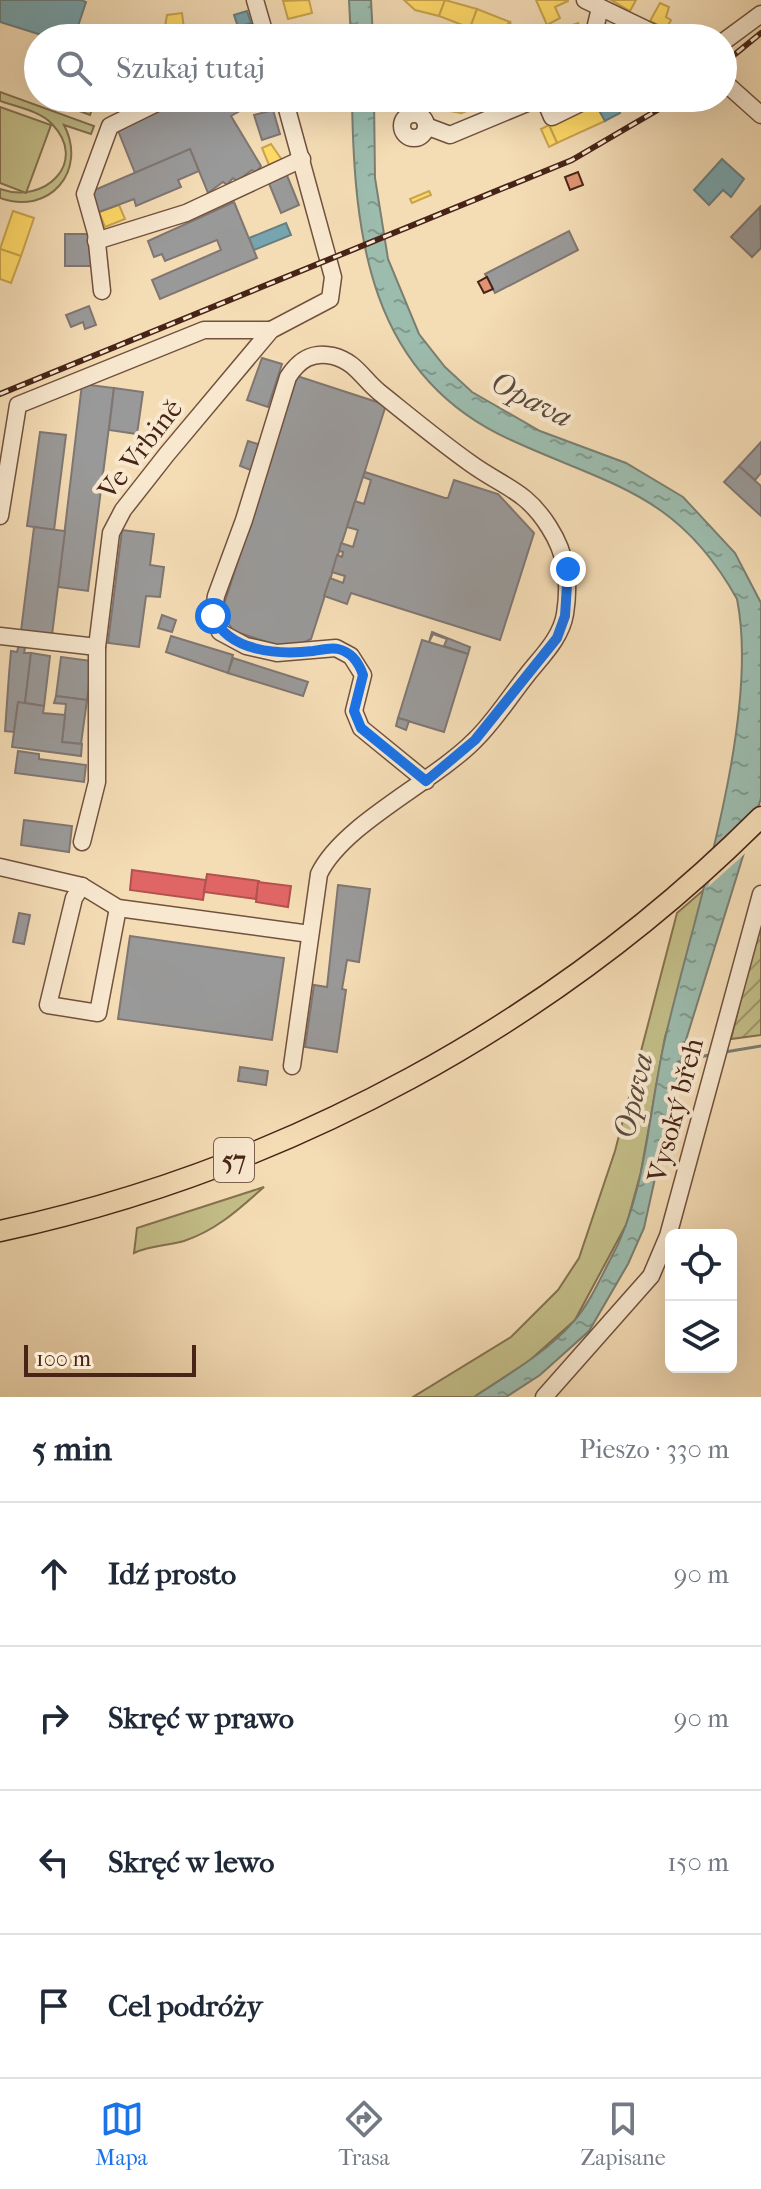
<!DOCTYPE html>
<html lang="pl">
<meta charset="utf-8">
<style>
:root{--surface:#fff;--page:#f2f2f3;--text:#1f2937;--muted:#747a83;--line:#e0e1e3;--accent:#1a73e8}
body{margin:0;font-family:"IM FELL French Canon",serif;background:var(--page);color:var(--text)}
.controls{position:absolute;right:24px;bottom:24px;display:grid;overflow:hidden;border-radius:12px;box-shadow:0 8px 32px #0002}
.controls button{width:72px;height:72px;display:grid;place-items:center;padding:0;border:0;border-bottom:2px solid var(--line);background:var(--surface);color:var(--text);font:40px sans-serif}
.scale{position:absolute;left:24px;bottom:20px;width:172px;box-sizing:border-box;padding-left:8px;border:4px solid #472417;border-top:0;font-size:22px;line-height:28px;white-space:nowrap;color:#472417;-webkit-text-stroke:6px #f8e8cf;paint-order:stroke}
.stop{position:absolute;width:24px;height:24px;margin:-18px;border:6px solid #1a73e8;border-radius:50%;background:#fff}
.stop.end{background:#1a73e8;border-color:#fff;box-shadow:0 2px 8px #0008}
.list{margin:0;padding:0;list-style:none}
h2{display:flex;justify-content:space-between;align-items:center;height:104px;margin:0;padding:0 32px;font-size:34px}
h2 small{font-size:26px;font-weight:400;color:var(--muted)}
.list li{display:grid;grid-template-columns:52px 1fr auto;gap:24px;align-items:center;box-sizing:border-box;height:144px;padding:0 32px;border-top:2px solid var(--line)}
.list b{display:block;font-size:30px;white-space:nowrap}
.list em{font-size:26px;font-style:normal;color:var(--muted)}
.icon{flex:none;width:44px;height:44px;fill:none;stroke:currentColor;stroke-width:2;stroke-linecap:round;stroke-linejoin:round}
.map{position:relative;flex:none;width:761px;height:1397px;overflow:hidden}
.search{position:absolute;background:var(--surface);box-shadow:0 8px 32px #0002;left:24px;right:24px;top:24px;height:88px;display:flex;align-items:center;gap:20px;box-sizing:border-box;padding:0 28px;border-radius:44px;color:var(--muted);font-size:30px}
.sheet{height:680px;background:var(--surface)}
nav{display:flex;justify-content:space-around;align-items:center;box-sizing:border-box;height:112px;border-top:2px solid var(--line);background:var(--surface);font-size:22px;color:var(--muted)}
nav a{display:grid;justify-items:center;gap:4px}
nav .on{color:var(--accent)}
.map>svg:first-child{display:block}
</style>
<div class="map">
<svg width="761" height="1397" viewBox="0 0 761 1397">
<defs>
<pattern id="garden-furrows" width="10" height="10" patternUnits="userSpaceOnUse" patternTransform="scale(2)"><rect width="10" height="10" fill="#c3be88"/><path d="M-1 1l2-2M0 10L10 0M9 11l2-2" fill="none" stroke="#a09a6e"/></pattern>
<pattern id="water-ripples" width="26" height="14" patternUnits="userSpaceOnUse" patternTransform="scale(2)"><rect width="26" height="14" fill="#9cbcae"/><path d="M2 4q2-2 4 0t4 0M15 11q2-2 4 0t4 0" fill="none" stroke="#81998d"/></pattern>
</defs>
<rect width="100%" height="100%" fill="#f4dcb5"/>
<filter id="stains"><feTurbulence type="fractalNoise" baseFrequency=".0025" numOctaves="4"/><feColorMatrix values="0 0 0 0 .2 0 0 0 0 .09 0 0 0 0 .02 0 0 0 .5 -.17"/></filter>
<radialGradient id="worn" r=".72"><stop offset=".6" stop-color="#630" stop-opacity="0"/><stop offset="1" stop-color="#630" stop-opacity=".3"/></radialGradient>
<!-- grass -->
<g fill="#c3be88" stroke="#857150" stroke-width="2">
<path d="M0,92L94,126L91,134L64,125C88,171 49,216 0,198V189C45,205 89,162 52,124C40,111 17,107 0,101Z"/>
<polygon points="44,98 96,98 90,115"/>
<polygon points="0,107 51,125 26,193 0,183"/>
<polygon points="715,880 665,1037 641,1172 627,1223 575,1320 529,1361 474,1397 413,1397 511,1337 558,1290 579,1258 615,1151 677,913"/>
<path d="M264,1187C239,1209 217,1230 184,1241C167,1246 152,1245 134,1253L137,1228Z"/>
</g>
<!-- garden -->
<polygon fill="url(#garden-furrows)" stroke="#857150" stroke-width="2" points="761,917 761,1035 731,1039"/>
<!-- water -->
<g fill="url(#water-ripples)" stroke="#7a7f72" stroke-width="2">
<polygon points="349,0 371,0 373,38 351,38"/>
<path d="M352,98H374L375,178L388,259L419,334L445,367L472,392L540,431L626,463L683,497L735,553L761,603V798L685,1043L644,1228L628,1264L589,1331L540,1375L506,1397H474C509,1374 547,1352 574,1321C589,1304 600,1279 610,1260C647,1193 648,1112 665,1039C693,916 761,719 737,599C678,493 611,486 511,440C368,376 354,235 352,98Z"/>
</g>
<!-- pier -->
<polygon fill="#f4dcb5" points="761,805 749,850 708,887 723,841"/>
<!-- homes -->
<g fill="#ffd966" stroke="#c8a34e" stroke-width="2">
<polygon points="309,0 312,13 288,19 283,1"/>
<polygon points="404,0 445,0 439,16 415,10"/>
<polygon points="445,0 477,9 470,28 439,16"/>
<polygon points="536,0 568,0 568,1 555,7 560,18 547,25"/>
<polygon points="611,0 636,0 630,11"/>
<polygon points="660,3 669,7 666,17 671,20 666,29 650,21"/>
<polygon points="477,9 510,22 495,37 487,37 470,28"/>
<polygon points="182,13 184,29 164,32 167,15"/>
<polygon points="510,22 516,38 495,38 495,37"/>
<polygon points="578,23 584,36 545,38 562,29"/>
<polygon points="295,25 299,38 285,38 283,32"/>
<polygon points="413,98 440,98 437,104"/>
<polygon points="440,98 461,98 461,113 445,110 437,104"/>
<polygon points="461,98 505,98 461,113"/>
<polygon points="595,103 605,121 557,143 549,125"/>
<polygon points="549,125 557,143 549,147 541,129"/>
<polygon points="271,144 282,160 269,165 262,148"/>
<polygon points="429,191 431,195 412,203 410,199"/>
<polygon points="119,205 125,219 105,227 99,212"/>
<polygon points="13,211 34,218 21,256 0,249"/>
<polygon points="0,249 21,256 11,283 0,279"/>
</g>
<!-- shops -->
<g fill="#e06666" stroke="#b2524e" stroke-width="2">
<polygon points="132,870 206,880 203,900 130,890"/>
<polygon points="207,874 259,881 256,899 204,892"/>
<polygon points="258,882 291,886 288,907 256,902"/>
</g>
<!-- public -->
<g fill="#76a5af" stroke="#687e81" stroke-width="2">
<polygon points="0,0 81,0 86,2 74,38 51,38 0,22"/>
<polygon points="247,11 251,23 238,27 234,15"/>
<polygon points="605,98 613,98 620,113 605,121 595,103"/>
<polygon points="722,159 744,179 731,197 723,190 709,205 694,190"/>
<polygon points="286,223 291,235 254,250 249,238"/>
</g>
<!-- industry -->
<g fill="#999" stroke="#807672" stroke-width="2">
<polygon points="123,98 132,98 127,113 119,111"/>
<polygon points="189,98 263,98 231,116 261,166 256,173 252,170 237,181 233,178 227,185 223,182 208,193 190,149 135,173 117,128"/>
<polygon points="273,110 280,134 262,140 254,115"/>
<polygon points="190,149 199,171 178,180 181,187 136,206 134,199 99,212 90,192"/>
<polygon points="286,173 299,205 281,213 268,181"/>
<polygon points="234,202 257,258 160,299 152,280 221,250 217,240 165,261 162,254 154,257 148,241"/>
<polygon points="760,207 761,248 752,257 731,237"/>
<polygon points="569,231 578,250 495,293 485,274"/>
<polygon points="65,234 91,234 92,266 65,266"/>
<polygon points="89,306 96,325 85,329 83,322 71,327 66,315"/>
<polygon points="262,358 282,364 268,407 247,400"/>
<polygon points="297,376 386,405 311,639 289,649 233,631 222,611"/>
<polygon points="82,384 114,388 88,591 58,587"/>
<polygon points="114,388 143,392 137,434 109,430"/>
<polygon points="40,432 66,435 54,530 27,526"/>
<polygon points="248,441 261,445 253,471 240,466"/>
<polygon points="761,442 761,473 755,480 739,466"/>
<polygon points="739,466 761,486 761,516 724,482"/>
<polygon points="365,472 445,498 448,498 454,480 498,494 534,533 500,640 351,593 347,604 324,596 330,578 343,583 345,576 332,572 337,555 342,557 343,552 339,551 341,543 353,547 358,530 347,527 355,501 364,504 371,480 363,477"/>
<polygon points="34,527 65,531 52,635 21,631"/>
<polygon points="122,530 154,534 150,565 164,567 160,597 146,596 139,647 108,643"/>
<polygon points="162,615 176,620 172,632 158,628"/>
<polygon points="432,632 470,647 468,654 444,646 447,639 433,634 429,642"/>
<polygon points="171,636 233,655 228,673 166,652"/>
<polygon points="422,640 468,654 444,732 398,718"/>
<polygon points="19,644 25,648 24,653 31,653 25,703 18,703 14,732 5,731 9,674 11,651 17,652"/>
<polygon points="31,653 50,656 44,706 25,703"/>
<polygon points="61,657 92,661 87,700 56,696"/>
<polygon points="233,658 308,682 303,696 228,673"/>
<polygon points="56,696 87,700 81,744 62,742 66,704 54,703"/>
<polygon points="18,702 44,706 43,713 65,715 62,742 82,744 81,756 12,747"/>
<polygon points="398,718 409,721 406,730 396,726"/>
<polygon points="18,751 39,754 39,759 86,765 84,782 15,773"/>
<polygon points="24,820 72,826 69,852 21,845"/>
<polygon points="338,885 370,889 359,962 347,960 342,989 346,990 337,1052 305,1047 314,985 327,987"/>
<polygon points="19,913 30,915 24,944 13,942"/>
<polygon points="130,936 284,958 272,1040 118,1019"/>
<polygon points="240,1067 268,1071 266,1085 238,1081"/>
</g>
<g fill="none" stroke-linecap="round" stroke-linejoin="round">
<!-- stream -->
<g stroke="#7a7f72" stroke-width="3">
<polyline points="725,1052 761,1046"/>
<polyline points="678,1062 709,1055"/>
</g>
</g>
<!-- building -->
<g fill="#df9474" stroke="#472417" stroke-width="2">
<polygon points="578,172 583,185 570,190 565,177"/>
<polygon points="487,277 493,289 484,293 478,282"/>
</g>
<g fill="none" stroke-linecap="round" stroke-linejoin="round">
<!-- minor casing -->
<g stroke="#72523e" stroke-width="19">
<g id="minor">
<polyline points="255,0 266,38"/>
<polyline points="585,0 664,38"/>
<polyline points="232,38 264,30"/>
<polyline points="597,38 595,29 600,8"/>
<polyline points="723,42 761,14"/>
<polyline points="723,81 761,115"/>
<polyline points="544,98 552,117 591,98"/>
<circle cx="414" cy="126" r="12"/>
<polyline points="426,126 450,135 539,98"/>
<polyline points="96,241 186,213 302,159"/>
<polyline points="102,291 96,233 85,194 110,126 167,98"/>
<polyline points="0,516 18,405 204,330 271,330"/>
<polyline points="0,636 97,647"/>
<polyline points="82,842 97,782 97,647 111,533 123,510 167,454 271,330 330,299 333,277 284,98"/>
<polyline points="0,867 82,886 118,908 310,934"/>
<polyline points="82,886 74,898 48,1005 98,1013 118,908"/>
<path d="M292,1066L319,874C343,824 432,783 474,741C494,722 510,696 527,675C542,656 561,638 565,614C570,582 567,555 549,527C526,490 503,487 470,463C439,441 409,416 379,392C362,378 356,362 333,356C312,351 299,360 288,377L244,520L216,596L213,616L220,632L246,646L277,653L336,648L351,656L363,675L354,711L361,728L426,781"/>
<polyline points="544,1397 651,1276 668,1236 761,894"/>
</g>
</g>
<!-- major casing -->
<g stroke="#472417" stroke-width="23">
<path id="major" d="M0,1231C286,1169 554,1024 761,817"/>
</g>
<!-- minor -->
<use href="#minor" stroke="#f8e8cf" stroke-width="16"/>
<!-- major -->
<use href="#major" stroke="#f4dcb5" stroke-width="20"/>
<!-- rail casing -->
<g stroke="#472417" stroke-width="6">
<g id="rail">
<polyline points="723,64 761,33"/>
<polyline points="0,394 572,160 678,98"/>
</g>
</g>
<!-- rail -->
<use href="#rail" stroke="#f8e8cf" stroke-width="3" stroke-dasharray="9" stroke-linecap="butt"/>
</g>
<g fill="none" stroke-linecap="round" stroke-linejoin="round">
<!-- route -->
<path stroke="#1a73e8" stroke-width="10" d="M213,616C229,652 278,655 313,651C320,650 331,647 338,649C351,652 359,663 363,675L354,711L361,728L426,781L475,740L557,638L565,616L568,569"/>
</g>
<g text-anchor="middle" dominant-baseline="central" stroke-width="8" stroke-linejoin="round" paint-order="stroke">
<!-- shield labels -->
<rect fill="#f8e8cf" stroke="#7c5f4e" stroke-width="2" x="214" y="1138" width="40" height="44" rx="6"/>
<g font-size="26" font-weight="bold" fill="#472417">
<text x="234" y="1160">57</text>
</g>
<!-- street labels -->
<g font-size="28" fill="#472417" stroke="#f8e8cf">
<text transform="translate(140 449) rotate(-52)">Ve Vrbině</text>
<text transform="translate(675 1110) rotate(-75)">Vysoký břeh</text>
</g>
<!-- water labels -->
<g font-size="30" font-style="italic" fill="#5c4a3d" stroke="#f8e8cf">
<text transform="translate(531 400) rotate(27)">Opava</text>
<text transform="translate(634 1096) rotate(-77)">Opava</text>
</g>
</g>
<rect width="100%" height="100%" filter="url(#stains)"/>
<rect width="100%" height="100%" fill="url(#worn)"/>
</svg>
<div class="controls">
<button><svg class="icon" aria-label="locate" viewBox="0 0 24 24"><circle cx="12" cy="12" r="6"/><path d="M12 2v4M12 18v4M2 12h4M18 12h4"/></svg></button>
<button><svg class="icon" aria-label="layers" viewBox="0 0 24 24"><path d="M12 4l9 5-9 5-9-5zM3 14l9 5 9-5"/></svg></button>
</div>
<div class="scale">100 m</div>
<div class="stop" style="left:213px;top:616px"></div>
<div class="stop end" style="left:568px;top:569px"></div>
<div class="search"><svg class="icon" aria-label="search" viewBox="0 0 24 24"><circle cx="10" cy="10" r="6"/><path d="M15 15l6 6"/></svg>Szukaj tutaj</div>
</div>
<section class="sheet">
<h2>5 min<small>Pieszo · 330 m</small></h2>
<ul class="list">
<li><svg class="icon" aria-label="ahead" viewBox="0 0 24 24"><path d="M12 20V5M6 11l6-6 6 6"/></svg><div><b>Idź prosto</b></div><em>90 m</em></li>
<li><svg class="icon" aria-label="right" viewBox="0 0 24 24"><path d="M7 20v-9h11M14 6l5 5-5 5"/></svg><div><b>Skręć w prawo</b></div><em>90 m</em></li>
<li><svg class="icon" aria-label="left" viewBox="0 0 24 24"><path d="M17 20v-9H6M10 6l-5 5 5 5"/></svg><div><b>Skręć w lewo</b></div><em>150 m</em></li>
<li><svg class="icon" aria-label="arrive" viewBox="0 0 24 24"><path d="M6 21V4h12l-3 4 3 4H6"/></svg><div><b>Cel podróży</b></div></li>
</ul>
</section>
<nav>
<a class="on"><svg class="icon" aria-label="map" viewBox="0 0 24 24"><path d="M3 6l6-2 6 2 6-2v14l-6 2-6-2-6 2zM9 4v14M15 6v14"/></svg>Mapa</a>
<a><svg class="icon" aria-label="directions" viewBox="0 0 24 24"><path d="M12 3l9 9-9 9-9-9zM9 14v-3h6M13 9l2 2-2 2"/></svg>Trasa</a>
<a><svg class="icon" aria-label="saved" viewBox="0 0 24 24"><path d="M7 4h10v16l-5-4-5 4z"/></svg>Zapisane</a>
</nav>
